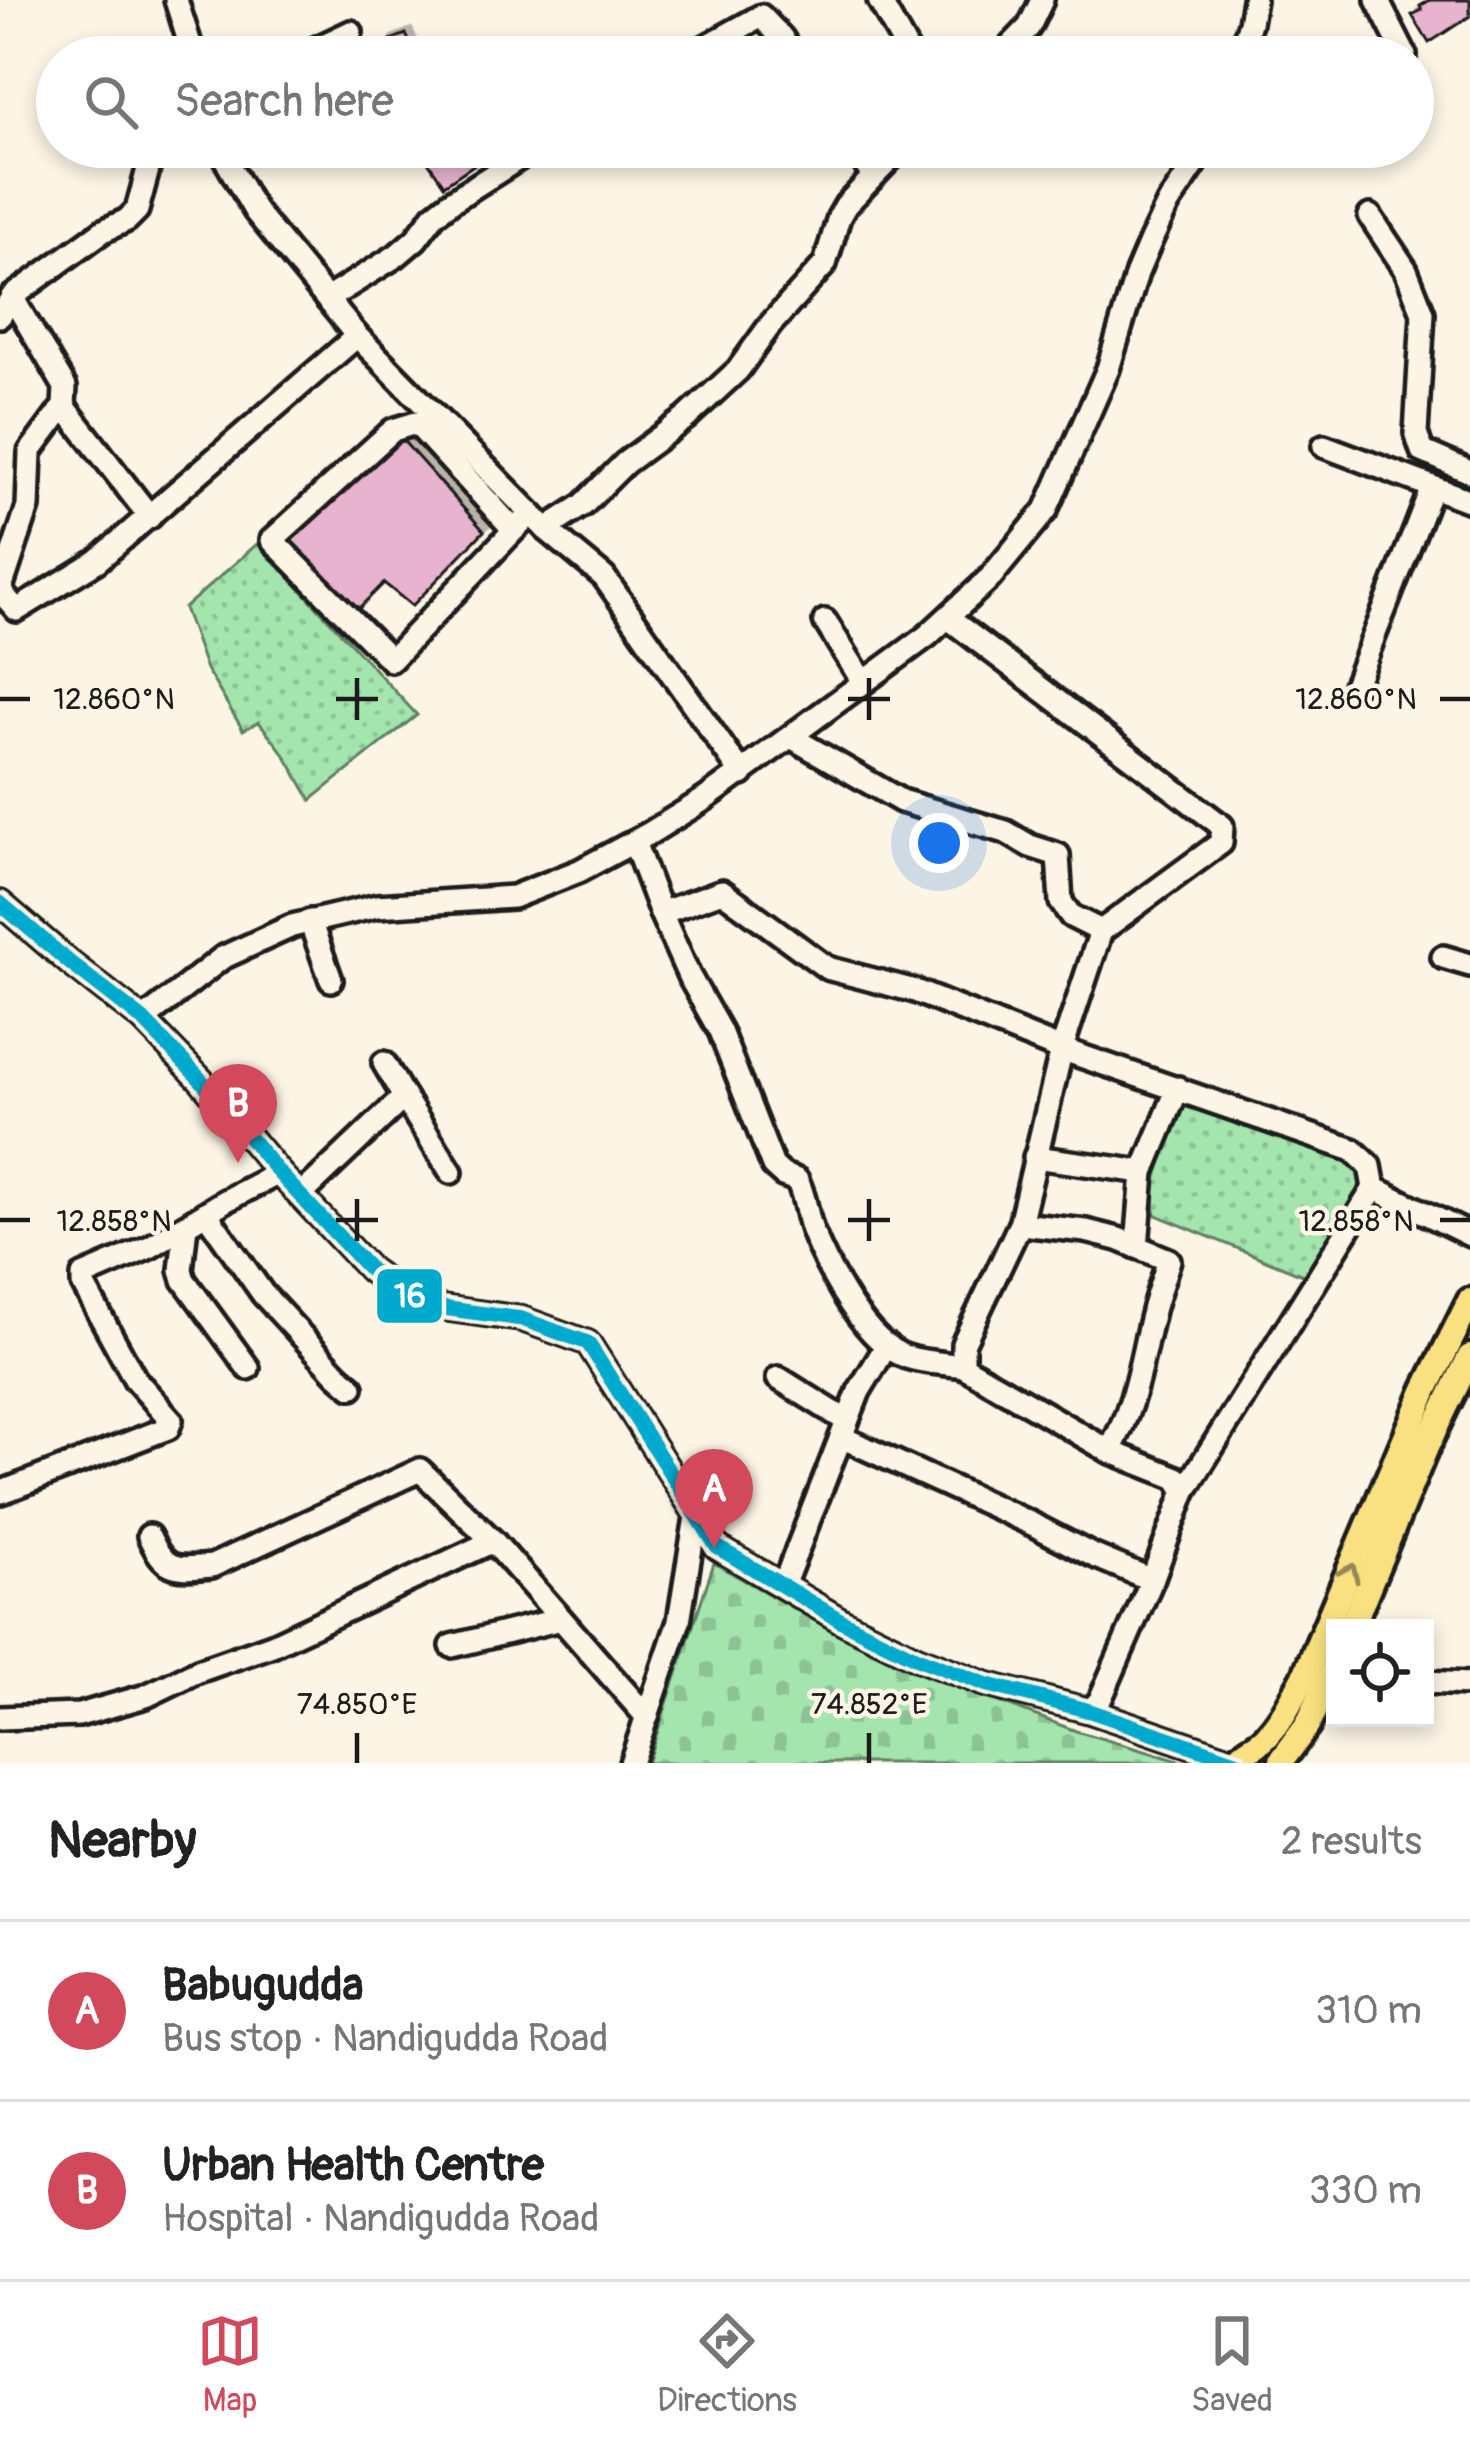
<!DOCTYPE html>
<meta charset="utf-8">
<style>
:root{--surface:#fff;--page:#f2f2f2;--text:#222;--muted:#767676;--line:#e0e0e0;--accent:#d1495b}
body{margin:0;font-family:Pangolin,sans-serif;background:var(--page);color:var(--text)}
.controls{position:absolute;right:36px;bottom:36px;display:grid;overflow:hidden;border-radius:0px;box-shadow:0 6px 18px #0003}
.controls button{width:108px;height:108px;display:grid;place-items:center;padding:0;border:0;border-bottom:3px solid var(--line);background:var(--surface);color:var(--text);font:60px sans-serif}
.you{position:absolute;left:939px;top:843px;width:42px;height:42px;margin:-30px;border:9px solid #fff;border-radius:50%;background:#1a73e8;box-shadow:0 0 0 18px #1a73e833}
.badge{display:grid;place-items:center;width:78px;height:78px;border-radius:50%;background:var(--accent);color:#fff;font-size:39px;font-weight:700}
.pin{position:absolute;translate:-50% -99px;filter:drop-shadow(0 3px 6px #0008)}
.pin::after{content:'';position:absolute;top:63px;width:42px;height:36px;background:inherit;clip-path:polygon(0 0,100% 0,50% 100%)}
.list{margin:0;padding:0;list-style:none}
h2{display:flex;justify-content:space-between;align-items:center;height:156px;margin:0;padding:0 48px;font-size:51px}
h2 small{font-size:39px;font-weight:400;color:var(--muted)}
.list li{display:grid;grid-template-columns:78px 1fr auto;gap:36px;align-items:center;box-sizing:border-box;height:180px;padding:0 48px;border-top:3px solid var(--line)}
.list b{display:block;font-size:45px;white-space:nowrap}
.list p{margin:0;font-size:39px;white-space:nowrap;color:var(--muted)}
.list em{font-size:39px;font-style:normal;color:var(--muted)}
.icon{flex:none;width:66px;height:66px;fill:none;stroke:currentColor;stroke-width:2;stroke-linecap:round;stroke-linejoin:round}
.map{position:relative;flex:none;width:1470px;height:1763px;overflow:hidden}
.search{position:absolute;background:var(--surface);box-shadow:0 6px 18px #0003;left:36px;right:36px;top:36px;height:132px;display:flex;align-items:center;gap:30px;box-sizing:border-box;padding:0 42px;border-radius:66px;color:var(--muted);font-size:45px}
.sheet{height:516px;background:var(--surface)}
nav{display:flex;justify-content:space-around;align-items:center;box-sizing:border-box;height:168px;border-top:3px solid var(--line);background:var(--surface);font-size:33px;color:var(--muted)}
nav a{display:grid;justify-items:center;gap:6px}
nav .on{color:var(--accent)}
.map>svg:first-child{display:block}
</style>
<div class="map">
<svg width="1470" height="1763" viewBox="0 0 1470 1763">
<defs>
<pattern id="cemetery-stones" width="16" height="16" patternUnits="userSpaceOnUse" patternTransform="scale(3)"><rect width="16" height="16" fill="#a4e4ad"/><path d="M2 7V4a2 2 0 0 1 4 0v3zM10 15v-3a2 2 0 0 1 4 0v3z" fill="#8dc394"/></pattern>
<pattern id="park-dots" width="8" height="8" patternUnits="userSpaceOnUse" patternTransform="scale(3)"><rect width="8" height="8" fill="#a4e4ad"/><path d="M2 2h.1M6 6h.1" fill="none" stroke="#8dc394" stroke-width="1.8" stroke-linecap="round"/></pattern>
<filter id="shadow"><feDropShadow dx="5.5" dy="-5.5" stdDeviation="0" flood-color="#0004"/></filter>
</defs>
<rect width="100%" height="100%" fill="#fcf5e5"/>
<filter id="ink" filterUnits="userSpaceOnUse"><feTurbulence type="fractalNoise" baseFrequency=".00833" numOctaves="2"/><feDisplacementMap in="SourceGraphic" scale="24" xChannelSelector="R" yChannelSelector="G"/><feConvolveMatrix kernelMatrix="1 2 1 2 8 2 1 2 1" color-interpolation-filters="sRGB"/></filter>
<g filter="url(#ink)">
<!-- cemetery -->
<polygon fill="url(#cemetery-stones)" stroke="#608064" stroke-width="3" points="714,1563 840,1635 926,1674 1076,1731 1186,1763 647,1763"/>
<!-- park -->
<g fill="url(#park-dots)" stroke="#608064" stroke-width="3">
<polygon points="258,543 417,715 311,800 285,755 259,722 243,730 206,669 184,608"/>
<polygon points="1198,1101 1355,1158 1362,1185 1310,1278 1156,1215 1152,1194 1179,1103"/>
</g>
<!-- building -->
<g fill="#e8b3ce" stroke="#1c1c1c" stroke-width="3" filter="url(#shadow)">
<polygon points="1430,0 1470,0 1470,16 1429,43 1412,15 1422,10 1420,6"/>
<polygon points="406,34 416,57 392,57 386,42"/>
<polygon points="418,147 487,147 491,153 444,185"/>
<polygon points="397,434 484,531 412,606 384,583 353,614 287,544"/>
</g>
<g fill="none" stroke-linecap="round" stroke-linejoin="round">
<!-- minor casing -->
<g stroke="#1c1c1c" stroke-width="30">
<g id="minor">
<polyline points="176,0 194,57"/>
<polyline points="879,0 911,57"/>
<polyline points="1377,0 1405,55"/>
<polyline points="298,57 351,32"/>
<polyline points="687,57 761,16 782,38 794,57"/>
<polyline points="1000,57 1029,27 1042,0"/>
<polyline points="1239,57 1250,23 1254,0"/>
<polyline points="223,147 228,164 255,211 357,336 546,529 604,577 742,774"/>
<polyline points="854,147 873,176"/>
<polyline points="1370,216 1406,270 1423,313 1416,433 1422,451 1470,472"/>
<polyline points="12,297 65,387 64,406 30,452 28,507 0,591 17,610 97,561 357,336"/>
<polyline points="327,299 396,256 416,239 434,215 452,201 537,147"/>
<polyline points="0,316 12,297 103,231 127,220 137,210 154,147"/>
<polyline points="64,406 150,517"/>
<polyline points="1324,446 1470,501"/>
<polyline points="546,529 583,505 625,463 686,418 738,370 771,324 825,264 839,217 846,205 902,147"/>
<polyline points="514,530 391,660 272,540 393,430 416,423 514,530 531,514"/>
<polyline points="948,618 1222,826 1221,843 1101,931 1062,1048 1020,1224 963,1344 963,1366 1109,1451 1177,1478 1185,1491 1152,1580 1100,1700 1090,1711"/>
<polyline points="825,621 863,682"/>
<polyline points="1355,685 1432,487"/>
<polyline points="791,737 901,801 1006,832 1030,846 1058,855 1061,902 1071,916 1101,931"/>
<path d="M634,842L661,913L689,976L720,1031L773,1166L783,1175L797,1180C806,1197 806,1216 813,1233C829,1272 866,1344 907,1357C924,1363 945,1363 963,1366"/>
<polyline points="0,903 70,963 143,1020 201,1080 279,1173 370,1270 401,1292 435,1307 522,1319 588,1343 717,1547 842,1621 917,1658 985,1684 1090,1711 1236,1761"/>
<polyline points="661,913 722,891 827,968 915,991 1052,1046 1353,1150 1370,1166 1374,1188 1185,1491"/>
<polyline points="310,921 331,980"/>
<polyline points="1443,957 1470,965"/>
<polyline points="143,1020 222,958 292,926 377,906 513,897 579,871 650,833 705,799 927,636 990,578 1046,510 1108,369 1137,273 1151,240 1168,204 1195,164 1203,147"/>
<polyline points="384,1063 404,1097"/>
<polyline points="1035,1157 1143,1172"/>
<polyline points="1374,1188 1470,1235"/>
<polyline points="300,1196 404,1097 451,1172"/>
<polyline points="206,1213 263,1294 338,1375 352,1387"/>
<path d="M1020,1224L1086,1231L1118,1239L1169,1260C1163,1279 1156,1297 1152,1315C1140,1363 1135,1408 1109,1451"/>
<polyline points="186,1226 181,1270 184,1280 248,1368"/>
<polyline points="1137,1247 1143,1172 1178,1088"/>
<polyline points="778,1378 847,1421"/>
<polyline points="841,1437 1032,1524 1092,1555 1152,1580"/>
<polyline points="2,1492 168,1428 171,1420 135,1379 83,1284 83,1276 150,1247 225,1201 279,1173"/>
<path d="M149,1536C166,1572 175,1569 212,1566L420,1470L493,1541L647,1717"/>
<polyline points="783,1586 859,1391 887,1345"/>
<polyline points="452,1646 561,1619"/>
<polyline points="1425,1682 1470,1684"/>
<polyline points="0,1718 79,1715 146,1696 198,1671 272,1645 493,1541"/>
<polyline points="631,1763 679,1621 696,1517"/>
</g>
</g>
<!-- major casing -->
<g stroke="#1c1c1c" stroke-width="33">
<g id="major">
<polyline points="1351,1628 1427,1445 1470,1357"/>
<polyline points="1282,1760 1307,1726 1335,1666"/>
<path d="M1235,1763C1243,1750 1255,1748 1265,1738C1282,1721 1292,1699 1304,1678L1426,1389L1470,1301"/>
</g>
</g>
<!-- minor -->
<use href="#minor" stroke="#fcf5e5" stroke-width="21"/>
<!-- major -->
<use href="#major" stroke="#f9e181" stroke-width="24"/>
<!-- bus-1 casing -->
<g stroke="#fcf5e5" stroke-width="24">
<polyline id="bus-1" points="0,903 70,963 143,1020 201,1080 279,1173 370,1270 401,1292 435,1307 522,1319 588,1343 717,1547 842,1621 917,1658 985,1684 1090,1711 1236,1761"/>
</g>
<!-- bus-1 -->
<use href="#bus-1" stroke="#00a9ce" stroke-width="15"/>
</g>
<!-- one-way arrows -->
<defs><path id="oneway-chevron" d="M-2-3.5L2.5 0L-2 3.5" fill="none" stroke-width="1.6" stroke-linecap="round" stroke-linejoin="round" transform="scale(3)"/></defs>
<use stroke="#968854" href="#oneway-chevron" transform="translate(1350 1572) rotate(-66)"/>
</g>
<!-- ticks -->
<path fill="none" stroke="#1c1c1c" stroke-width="4.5" d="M357,678V720M869,678V720M0,699H30M336,699H378M848,699H890M1440,699H1470M357,1199V1241M869,1199V1241M0,1220H30M336,1220H378M848,1220H890M1440,1220H1470M357,1733V1763M869,1733V1763"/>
<g font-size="30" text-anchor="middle" fill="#1c1c1c" stroke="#fcf5e5" stroke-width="9" stroke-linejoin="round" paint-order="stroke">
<text x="114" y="709">12.860°N</text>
<text x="1356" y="709">12.860°N</text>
<text x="114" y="1231">12.858°N</text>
<text x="1356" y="1231">12.858°N</text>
<text x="357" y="1714">74.850°E</text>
<text x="869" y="1714">74.852°E</text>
</g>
<rect stroke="#fcf5e5" stroke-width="4.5" x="375" y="1267" width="69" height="58" rx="12" fill="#00a9ce"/>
<g font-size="33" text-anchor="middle" font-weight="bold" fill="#fff">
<text x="410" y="1307">16</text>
</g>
</svg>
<div class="controls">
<button><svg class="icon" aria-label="locate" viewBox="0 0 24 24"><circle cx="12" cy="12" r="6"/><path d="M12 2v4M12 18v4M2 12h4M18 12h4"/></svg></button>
</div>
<div class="you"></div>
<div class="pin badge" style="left:714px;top:1548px">A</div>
<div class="pin badge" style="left:238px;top:1163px">B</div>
<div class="search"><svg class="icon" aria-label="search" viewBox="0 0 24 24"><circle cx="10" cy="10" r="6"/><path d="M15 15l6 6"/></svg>Search here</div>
</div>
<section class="sheet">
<h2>Nearby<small>2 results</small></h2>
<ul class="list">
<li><span class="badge">A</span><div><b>Babugudda</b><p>Bus stop · Nandigudda Road</p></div><em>310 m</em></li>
<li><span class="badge">B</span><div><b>Urban Health Centre</b><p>Hospital · Nandigudda Road</p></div><em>330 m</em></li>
</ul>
</section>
<nav>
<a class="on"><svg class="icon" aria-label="map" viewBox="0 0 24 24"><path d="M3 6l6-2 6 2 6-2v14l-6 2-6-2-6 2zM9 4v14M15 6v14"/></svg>Map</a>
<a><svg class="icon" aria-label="directions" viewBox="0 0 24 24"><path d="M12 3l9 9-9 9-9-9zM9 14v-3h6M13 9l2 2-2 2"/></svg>Directions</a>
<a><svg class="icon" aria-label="saved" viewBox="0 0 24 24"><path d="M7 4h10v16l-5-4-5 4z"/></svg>Saved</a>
</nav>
